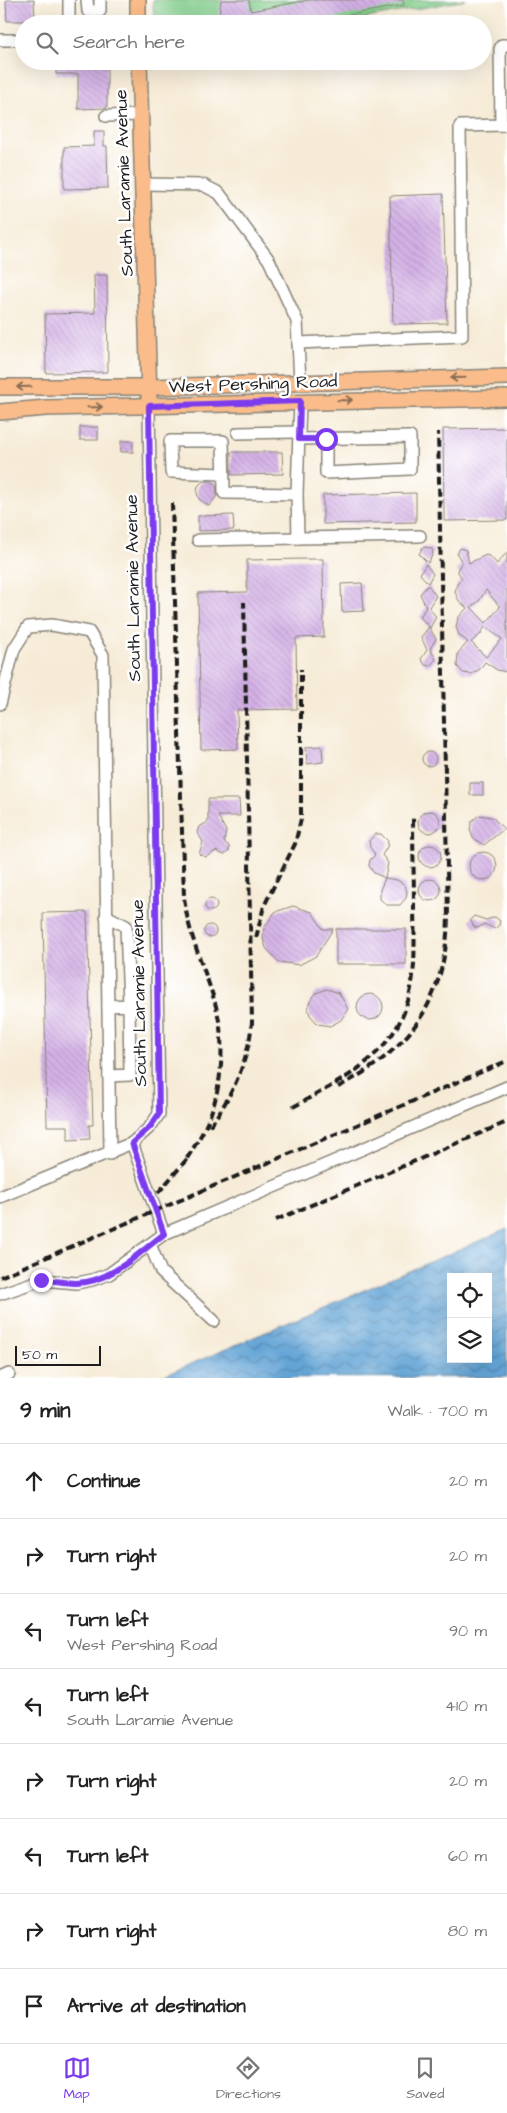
<!DOCTYPE html>
<meta charset="utf-8">
<style>
:root{--surface:#fff;--page:#f6f6f6;--text:#222;--muted:#767676;--line:#e0e0e0;--accent:#7c3aed}
body{margin:0;font-family:"Architects Daughter",sans-serif;background:var(--page);color:var(--text)}
.controls{position:absolute;right:15px;bottom:15px;display:grid;overflow:hidden;border-radius:0px;box-shadow:0 5px 20px #0002}
.controls button{width:45px;height:45px;display:grid;place-items:center;padding:0;border:0;border-bottom:1px solid var(--line);background:var(--surface);color:var(--text);font:25px sans-serif}
.scale{position:absolute;left:15px;bottom:12px;width:86px;box-sizing:border-box;padding-left:5px;border:2px solid #1c1c1c;border-top:0;font-size:14px;line-height:18px;white-space:nowrap;color:#1c1c1c;-webkit-text-stroke:4px #fff;paint-order:stroke}
.stop{position:absolute;width:15px;height:15px;margin:-11px;border:4px solid #7c3aed;border-radius:50%;background:#fff}
.stop.end{background:#7c3aed;border-color:#fff;box-shadow:0 1px 5px #0008}
.list{margin:0;padding:0;list-style:none}
h2{display:flex;justify-content:space-between;align-items:center;height:65px;margin:0;padding:0 20px;font-size:21px}
h2 small{font-size:16px;font-weight:400;color:var(--muted)}
.list li{display:grid;grid-template-columns:32px 1fr auto;gap:15px;align-items:center;box-sizing:border-box;height:75px;padding:0 20px;border-top:1px solid var(--line)}
.list b{display:block;font-size:19px;white-space:nowrap}
.list p{margin:0;font-size:16px;white-space:nowrap;color:var(--muted)}
.list em{font-size:16px;font-style:normal;color:var(--muted)}
.icon{flex:none;width:28px;height:28px;fill:none;stroke:currentColor;stroke-width:2;stroke-linecap:round;stroke-linejoin:round}
.map{position:relative;flex:none;width:507px;height:1378px;overflow:hidden}
.search{position:absolute;background:var(--surface);box-shadow:0 5px 20px #0002;left:15px;right:15px;top:15px;height:55px;display:flex;align-items:center;gap:12px;box-sizing:border-box;padding:0 18px;border-radius:28px;color:var(--muted);font-size:19px}
.sheet{height:665px;background:var(--surface)}
nav{display:flex;justify-content:space-around;align-items:center;box-sizing:border-box;height:70px;border-top:1px solid var(--line);background:var(--surface);font-size:14px;color:var(--muted)}
nav a{display:grid;justify-items:center;gap:2px}
nav .on{color:var(--accent)}
.map>svg:first-child{display:block}
</style>
<div class="map">
<svg width="507" height="1378" viewBox="0 0 507 1378">
<defs>
<pattern id="water-waves" width="16" height="10" patternUnits="userSpaceOnUse" patternTransform="scale(1.25)"><rect width="16" height="10" fill="#63a4d6"/><path d="M0 5q4-4 8 0t8 0" fill="none" stroke="#5185ad"/></pattern>
<pattern id="building-back-hatch" width="6" height="6" patternUnits="userSpaceOnUse" patternTransform="scale(1.25)"><rect width="6" height="6" fill="#d4b1e6"/><path d="M-1 5l2 2M0 0l6 6M5-1l2 2" fill="none" stroke="#b598c5"/></pattern>
</defs>
<rect width="100%" height="100%" fill="#fff"/>
<filter id="ink" filterUnits="userSpaceOnUse"><feTurbulence type="fractalNoise" baseFrequency=".02" numOctaves="2"/><feDisplacementMap in="SourceGraphic" scale="10" xChannelSelector="R" yChannelSelector="G"/><feConvolveMatrix kernelMatrix="1 2 1 2 8 2 1 2 1" color-interpolation-filters="sRGB"/></filter>
<filter id="wash" filterUnits="userSpaceOnUse"><feTurbulence type="fractalNoise" baseFrequency=".0096" numOctaves="4" result="noise"/><feDisplacementMap in="SourceGraphic" scale="20" xChannelSelector="R" yChannelSelector="G"/><feGaussianBlur stdDeviation="1.12" result="paint"/><feColorMatrix in="noise" values="0 0 0 0 0 0 0 0 0 0 0 0 0 0 0 0 0 1.4 0 .05"/><feComposite in="paint" operator="in"/></filter>
<g filter="url(#wash)">
<rect width="100%" height="100%" fill="#f6ebd6"/>
<!-- pitch -->
<polygon fill="#82cd8b" stroke="#4f7454" points="153,0 466,0 333,24 154,24"/>
<!-- water -->
<path fill="url(#water-waves)" stroke="#406079" fill-rule="evenodd" d="M507,1229V1377L158,1378ZM451,1277H488V1359H451Z"/>
<g id="blocks">
<!-- building -->
<g fill="url(#building-back-hatch)" fill-rule="evenodd">
<polygon points="6,0 34,0 35,21 7,21"/>
<polygon points="221,0 249,0 251,11 308,0 403,0 404,5 299,24 218,24"/>
<polygon points="56,61 107,61 107,108 78,109 78,74 56,74"/>
<polygon points="94,131 104,131 104,146 107,146 108,188 64,189 64,147 94,146"/>
<polygon points="443,194 447,323 393,324 390,196"/>
<polygon points="94,275 107,275 108,372 46,373 45,314 95,313"/>
<rect x="80" y="427" width="18" height="13"/>
<polygon points="507,428 507,520 444,521 443,429"/>
<rect x="121" y="441" width="12" height="11"/>
<polygon points="231,452 282,452 283,474 231,475"/>
<polygon points="203,481 211,481 216,485 217,496 209,506 199,499 197,493 198,486"/>
<polygon points="416,493 416,522 323,524 323,495"/>
<polygon points="233,515 234,530 198,531 198,516"/>
<polygon points="426,547 432,549 433,554 428,563 419,554 422,548"/>
<path d="M460,548L466,550L469,563L486,555L491,557L497,564L507,552V672L497,670L485,662L480,669L472,674L463,673L457,666L458,653L468,642L459,635L456,627L458,618L467,608L459,601L455,592L457,584L462,579L457,570L462,562L457,554ZM486,590L500,607L486,623L471,607L479,601ZM485,627L502,639L486,657L471,642L480,635Z"/>
<polygon points="306,559 323,559 324,637 296,638 297,709 237,710 238,749 201,750 198,593 247,592 247,560"/>
<polygon points="426,564 433,574 428,583 420,574"/>
<polygon points="362,583 364,611 342,612 341,584"/>
<polygon points="428,585 436,596 429,607 436,617 430,628 420,617 426,607 420,594"/>
<polygon points="429,627 436,639 430,649 436,659 430,666 425,665 421,659 427,650 421,637"/>
<polygon points="322,746 323,762 307,764 306,747"/>
<circle cx="429" cy="759" r="7"/>
<rect x="470" y="783" width="13" height="12"/>
<polygon points="208,799 239,799 240,816 218,816 226,831 224,842 229,846 229,851 224,855 216,851 206,857 199,854 203,842 197,832 199,827 208,822"/>
<circle cx="429" cy="822" r="11"/>
<polygon points="479,815 492,817 504,829 484,845 473,838 470,829 472,821"/>
<polygon points="375,834 381,834 388,841 387,847 382,855 388,863 385,878 374,873 369,866 370,860 375,855 370,847 369,841"/>
<circle cx="430" cy="856" r="11"/>
<circle cx="483" cy="866" r="14"/>
<polygon points="385,878 397,880 405,885 407,892 406,898 400,905 387,905 380,899 380,890"/>
<circle cx="430" cy="890" r="11"/>
<circle cx="211" cy="905" r="6"/>
<polygon points="293,906 312,912 323,929 333,929 316,956 299,965 279,962 266,948 263,938 264,928 275,912"/>
<polygon points="87,912 93,1125 89,1125 90,1139 68,1140 68,1126 47,1126 43,913"/>
<polygon points="474,916 486,920 495,917 500,921 499,925 495,929 484,924 478,928 474,927 470,920"/>
<circle cx="210" cy="931" r="6"/>
<rect x="336" y="929" width="70" height="35"/>
<polygon points="327,989 339,993 348,1009 341,1020 330,1026 318,1024 310,1015 308,1009 309,1003 316,993"/>
<circle cx="370" cy="1007" r="13"/>
</g>
</g>
</g>
<g filter="url(#ink)">
<use href="#blocks" fill-opacity="0" stroke="#898479" stroke-width="1"/>
<g fill="none" stroke-linecap="round" stroke-linejoin="round">
<!-- minor casing -->
<g stroke="#898479" stroke-width="14">
<g id="minor">
<polyline points="69,0 69,24"/>
<polyline points="87,0 88,11 100,11 100,0"/>
<polyline points="0,40 24,40"/>
<polyline points="106,116 141,115"/>
<polyline points="501,125 500,49 502,45 507,45"/>
<polyline points="143,184 203,185 219,193 269,260 297,321 300,382"/>
<polyline points="298,343 462,336 460,126 507,125"/>
<polyline points="238,433 299,432"/>
<polyline points="299,439 410,437 410,469 326,473 326,439"/>
<polyline points="223,474 171,472 170,441 223,441 224,493 297,494 300,401"/>
<polyline points="297,494 298,538 420,536"/>
<polyline points="198,540 298,538"/>
<polyline points="0,704 14,649 28,627 52,625 89,632 103,655 110,1154"/>
<polyline points="106,916 126,926 129,1005"/>
<polyline points="108,1006 129,1005 130,1075 109,1076"/>
<polyline points="132,1143 164,1234"/>
<polyline points="0,1197 132,1143 150,1127 159,1114 149,406"/>
<polyline points="150,1244 161,1272 214,1321"/>
<polyline points="0,1294 41,1280 77,1283 92,1280 109,1274 164,1234 507,1087"/>
<polyline points="0,1378 9,1374"/>
</g>
</g>
<!-- major casing -->
<g stroke="#898479" stroke-width="18">
<g id="major">
<polyline points="138,0 138,24"/>
<polyline points="139,61 149,397"/>
<polyline points="0,387 148,387 507,377"/>
<polyline points="0,412 46,408 507,398"/>
</g>
</g>
<!-- minor -->
<use href="#minor" stroke="#fff" stroke-width="11"/>
<!-- major -->
<use href="#major" stroke="#f9bc8a" stroke-width="15"/>
<!-- rail -->
<g stroke="#1c1c1c" stroke-width="4" stroke-dasharray="8 4" stroke-linecap="butt">
<path d="M172,503L184,897C188,933 202,962 213,996C226,1036 224,1084 207,1123C201,1137 192,1150 184,1163"/>
<polyline points="256,938 264,906 295,844 301,819 301,669"/>
<path d="M338,1087C412,1049 446,999 448,916L438,432"/>
<path d="M293,1107C320,1092 350,1078 373,1056C419,1014 415,965 414,909C414,878 413,848 413,818"/>
<path d="M210,1126C233,1094 248,1062 252,1022L244,602"/>
<polyline points="158,1193 187,1159"/>
<polyline points="276,1220 507,1122"/>
<polyline points="0,1277 507,1061"/>
</g>
</g>
<!-- one-way arrows -->
<defs><path id="oneway-shaft" d="M-6 0H5M1.5-3L5.5 0L1.5 3" fill="none" stroke-width="1.6" stroke-linecap="round" stroke-linejoin="round" transform="scale(1.25)"/></defs>
<g stroke="#8a6c53">
<use href="#oneway-shaft" transform="translate(458 378) rotate(179)"/>
<use href="#oneway-shaft" transform="translate(24 387) rotate(179)"/>
<use href="#oneway-shaft" transform="translate(345 400) rotate(-1)"/>
<use href="#oneway-shaft" transform="translate(95 407) rotate(-1)"/>
</g>
</g>
<g fill="none" stroke-linecap="round" stroke-linejoin="round" filter="url(#ink)">
<!-- route -->
<path stroke="#7c3aed" stroke-width="6" d="M41,1280C53,1280 65,1283 76,1283C109,1283 139,1253 164,1234L132,1143L150,1127L159,1114L149,406L300,401L299,439H326"/>
</g>
<g text-anchor="middle" dominant-baseline="central" stroke-width="5" stroke-linejoin="round" paint-order="stroke">
<!-- street labels -->
<g font-size="18" fill="#1c1c1c" stroke="#fff">
<text transform="translate(124 183) rotate(-92)">South Laramie Avenue</text>
<text transform="translate(253 384) rotate(-2)">West Pershing Road</text>
<text transform="translate(133 588) rotate(-91)">South Laramie Avenue</text>
<text transform="translate(139 993) rotate(-91)">South Laramie Avenue</text>
</g>
</g>
</svg>
<div class="controls">
<button><svg class="icon" aria-label="locate" viewBox="0 0 24 24"><circle cx="12" cy="12" r="6"/><path d="M12 2v4M12 18v4M2 12h4M18 12h4"/></svg></button>
<button><svg class="icon" aria-label="layers" viewBox="0 0 24 24"><path d="M12 4l9 5-9 5-9-5zM3 14l9 5 9-5"/></svg></button>
</div>
<div class="scale">50 m</div>
<div class="stop" style="left:326px;top:439px"></div>
<div class="stop end" style="left:41px;top:1280px"></div>
<div class="search"><svg class="icon" aria-label="search" viewBox="0 0 24 24"><circle cx="10" cy="10" r="6"/><path d="M15 15l6 6"/></svg>Search here</div>
</div>
<section class="sheet">
<h2>9 min<small>Walk · 700 m</small></h2>
<ul class="list">
<li><svg class="icon" aria-label="ahead" viewBox="0 0 24 24"><path d="M12 20V5M6 11l6-6 6 6"/></svg><div><b>Continue</b></div><em>20 m</em></li>
<li><svg class="icon" aria-label="right" viewBox="0 0 24 24"><path d="M7 20v-9h11M14 6l5 5-5 5"/></svg><div><b>Turn right</b></div><em>20 m</em></li>
<li><svg class="icon" aria-label="left" viewBox="0 0 24 24"><path d="M17 20v-9H6M10 6l-5 5 5 5"/></svg><div><b>Turn left</b><p>West Pershing Road</p></div><em>90 m</em></li>
<li><svg class="icon" aria-label="left" viewBox="0 0 24 24"><path d="M17 20v-9H6M10 6l-5 5 5 5"/></svg><div><b>Turn left</b><p>South Laramie Avenue</p></div><em>410 m</em></li>
<li><svg class="icon" aria-label="right" viewBox="0 0 24 24"><path d="M7 20v-9h11M14 6l5 5-5 5"/></svg><div><b>Turn right</b></div><em>20 m</em></li>
<li><svg class="icon" aria-label="left" viewBox="0 0 24 24"><path d="M17 20v-9H6M10 6l-5 5 5 5"/></svg><div><b>Turn left</b></div><em>60 m</em></li>
<li><svg class="icon" aria-label="right" viewBox="0 0 24 24"><path d="M7 20v-9h11M14 6l5 5-5 5"/></svg><div><b>Turn right</b></div><em>80 m</em></li>
<li><svg class="icon" aria-label="arrive" viewBox="0 0 24 24"><path d="M6 21V4h12l-3 4 3 4H6"/></svg><div><b>Arrive at destination</b></div></li>
</ul>
</section>
<nav>
<a class="on"><svg class="icon" aria-label="map" viewBox="0 0 24 24"><path d="M3 6l6-2 6 2 6-2v14l-6 2-6-2-6 2zM9 4v14M15 6v14"/></svg>Map</a>
<a><svg class="icon" aria-label="directions" viewBox="0 0 24 24"><path d="M12 3l9 9-9 9-9-9zM9 14v-3h6M13 9l2 2-2 2"/></svg>Directions</a>
<a><svg class="icon" aria-label="saved" viewBox="0 0 24 24"><path d="M7 4h10v16l-5-4-5 4z"/></svg>Saved</a>
</nav>
